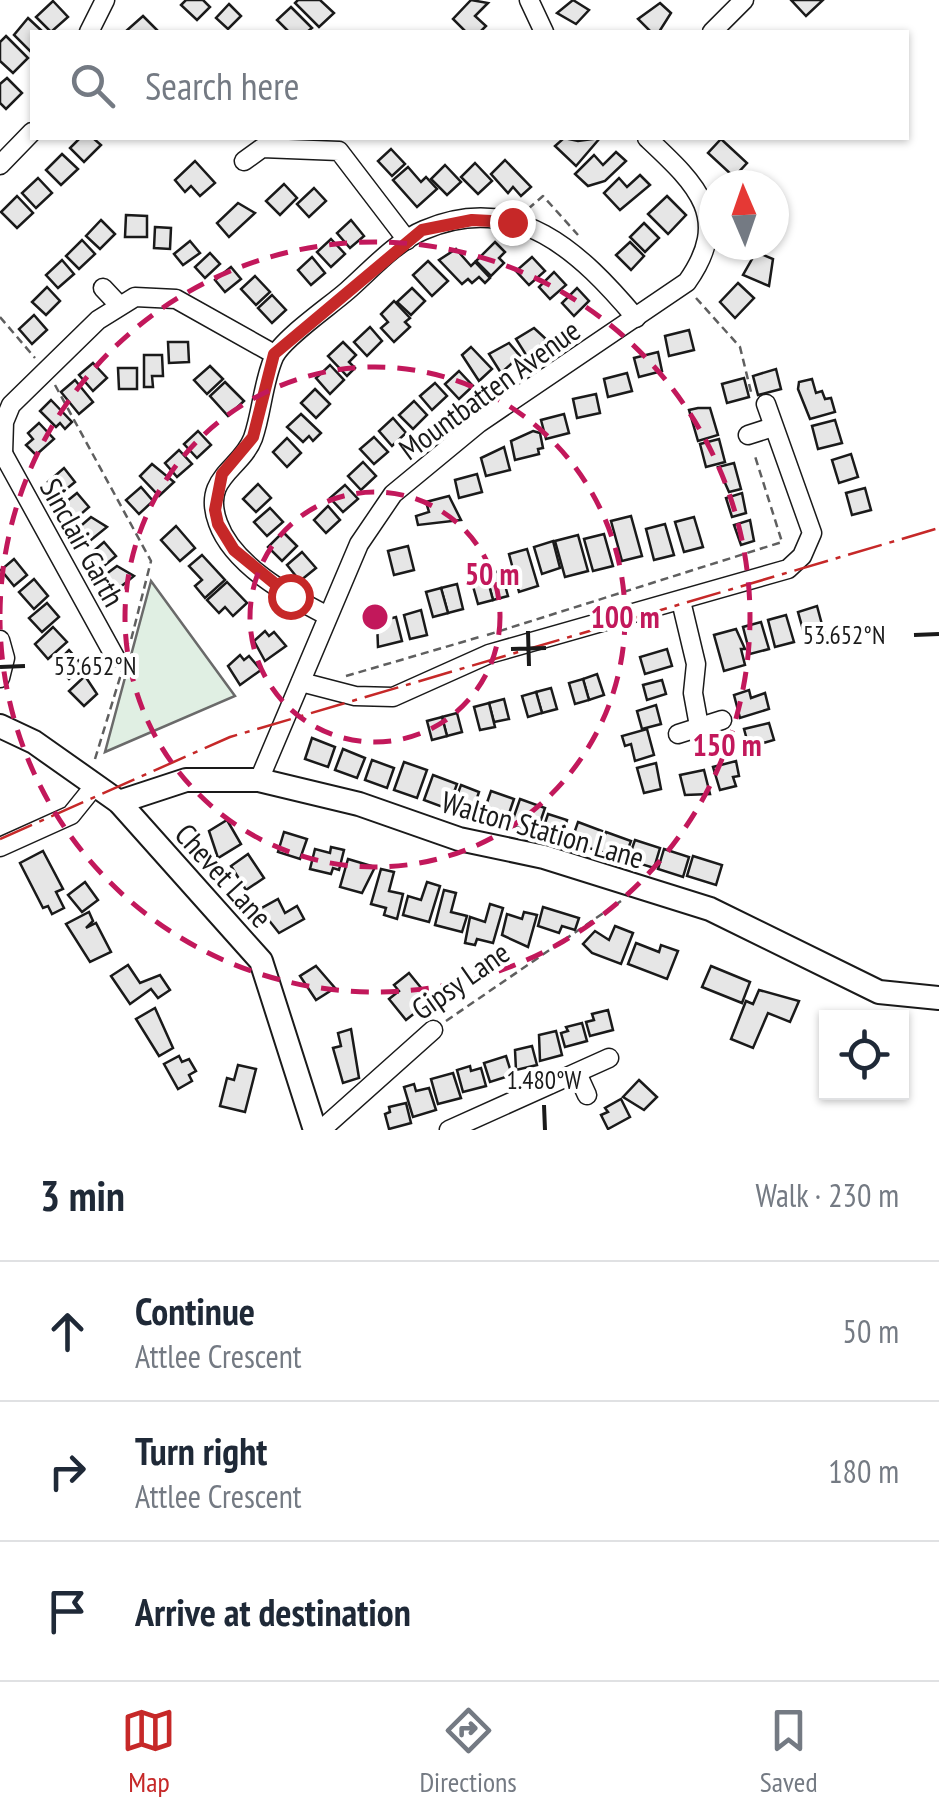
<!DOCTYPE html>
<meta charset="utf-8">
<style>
:root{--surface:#fff;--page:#f2f2f3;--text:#1f2937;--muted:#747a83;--line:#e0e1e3;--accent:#c62828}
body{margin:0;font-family:"PT Sans Narrow",sans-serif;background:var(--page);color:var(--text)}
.controls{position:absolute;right:30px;bottom:30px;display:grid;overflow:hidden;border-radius:0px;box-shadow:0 2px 8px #0004}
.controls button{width:90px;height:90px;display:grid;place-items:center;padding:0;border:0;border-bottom:2px solid var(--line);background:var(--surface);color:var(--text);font:50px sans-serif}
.compass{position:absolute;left:699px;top:170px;width:90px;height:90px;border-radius:50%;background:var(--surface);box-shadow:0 2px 8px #0004;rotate:358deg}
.stop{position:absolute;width:30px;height:30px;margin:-22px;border:8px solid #c62828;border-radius:50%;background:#fff}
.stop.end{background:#c62828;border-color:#fff;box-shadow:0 2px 10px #0008}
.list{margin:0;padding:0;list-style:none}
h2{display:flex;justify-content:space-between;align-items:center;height:130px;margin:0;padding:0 40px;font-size:42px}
h2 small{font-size:32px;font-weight:400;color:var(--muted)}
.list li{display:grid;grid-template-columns:65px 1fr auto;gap:30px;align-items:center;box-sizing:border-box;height:140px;padding:0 40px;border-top:2px solid var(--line)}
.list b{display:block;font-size:38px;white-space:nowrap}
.list p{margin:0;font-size:32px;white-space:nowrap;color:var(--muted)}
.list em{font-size:32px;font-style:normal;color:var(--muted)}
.icon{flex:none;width:55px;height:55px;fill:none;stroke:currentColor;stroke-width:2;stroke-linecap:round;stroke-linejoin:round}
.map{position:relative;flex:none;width:939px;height:1130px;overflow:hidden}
.search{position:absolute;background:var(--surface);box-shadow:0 2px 8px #0004;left:30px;right:30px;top:30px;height:110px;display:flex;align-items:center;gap:25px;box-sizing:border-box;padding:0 35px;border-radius:0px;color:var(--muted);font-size:38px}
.sheet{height:550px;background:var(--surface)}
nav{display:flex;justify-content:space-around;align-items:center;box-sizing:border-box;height:140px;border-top:2px solid var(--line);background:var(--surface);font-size:28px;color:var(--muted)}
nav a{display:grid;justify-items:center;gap:5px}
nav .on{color:var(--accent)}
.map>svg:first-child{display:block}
</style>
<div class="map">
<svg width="939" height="1130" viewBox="0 0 939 1130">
<rect width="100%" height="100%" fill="#fff"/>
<!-- green -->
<polygon fill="#e0efe3" stroke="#6a6a6a" stroke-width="2.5" points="151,581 235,696 105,752"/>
<!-- building -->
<g fill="#e6e6e6" stroke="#1a1a1a" stroke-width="2.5">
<polygon points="186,0 203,0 210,7 197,20 181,5"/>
<polygon points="298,0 320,0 334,13 319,27 295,3"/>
<polygon points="471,0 488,3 475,16 486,26 480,32 466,32 453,19"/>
<polygon points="573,0 589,10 576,24 557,13"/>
<polygon points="791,0 823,0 806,16"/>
<polygon points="53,1 68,17 51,32 36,17"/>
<polygon points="660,3 671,13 659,32 651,32 638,19"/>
<polygon points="229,4 241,16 228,29 216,18"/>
<polygon points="291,7 312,28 307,32 289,32 277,20"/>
<polygon points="143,16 159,32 125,32"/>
<polygon points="28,18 43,32 32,32 32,53 14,35"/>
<polygon points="6,36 28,58 13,73 0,61 0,42"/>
<polygon points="7,78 22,93 6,109 0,103 0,84"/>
<polygon points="80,138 93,138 101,145 84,162 70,148"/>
<polygon points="564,138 578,141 600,138 576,166 555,146"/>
<polygon points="721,139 747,163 734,177 708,153"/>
<polygon points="391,149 405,164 392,176 378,161"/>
<polygon points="616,152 626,161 605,181 588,186 575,174 594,155 603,165"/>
<polygon points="62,154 78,169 61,185 46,170"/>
<polygon points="505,160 531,187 521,196 513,187 508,193 491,174"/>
<polygon points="195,161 215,183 200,196 191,186 185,192 175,180"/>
<polygon points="475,163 492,181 478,194 461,177"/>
<polygon points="445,165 461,182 447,195 431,179"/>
<polygon points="408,167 421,182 426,177 437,189 417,207 393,180"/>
<polygon points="640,175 650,185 620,210 604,193 619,178 627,187"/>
<polygon points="38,178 52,193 36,208 22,193"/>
<polygon points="284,184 297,198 280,215 266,201"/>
<polygon points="314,188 326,201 309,217 297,204"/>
<polygon points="17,196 33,213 17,228 1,212"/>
<polygon points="667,196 686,215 668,234 648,214"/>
<polygon points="238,203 255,213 229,237 217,223"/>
<polygon points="126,215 147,216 147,237 125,237"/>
<polygon points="101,220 115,234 100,249 86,236"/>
<polygon points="351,220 364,236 350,248 337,233"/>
<polygon points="644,223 659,238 645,252 630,237"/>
<polygon points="155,227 171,228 170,249 154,248"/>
<polygon points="331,239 345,254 331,267 317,252"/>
<polygon points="82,240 95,254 79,269 66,256"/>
<polygon points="190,241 200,253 183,265 174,254"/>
<polygon points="495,242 505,252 499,258 504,263 491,276 476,261"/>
<polygon points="630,242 644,256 631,270 616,255"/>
<polygon points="456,249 471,266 475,262 490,278 485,283 479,277 472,283 468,279 462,284 439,260"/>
<polygon points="756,252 773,259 769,286 743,275"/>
<polygon points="210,253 220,264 205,278 195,267"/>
<polygon points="312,257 325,273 311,285 298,270"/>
<polygon points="532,257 545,271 529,285 516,271"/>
<polygon points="62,260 74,274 58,288 46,275"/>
<polygon points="428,261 448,281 432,296 413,275"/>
<polygon points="231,267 241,279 225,292 215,280"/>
<polygon points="554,272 566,285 550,299 539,287"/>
<polygon points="255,276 270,292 256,305 241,289"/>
<polygon points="738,283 754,298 735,318 720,302"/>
<polygon points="47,287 60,301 46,315 32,302"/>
<polygon points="412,288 425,301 411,315 397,302"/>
<polygon points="577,288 589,301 574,316 562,303"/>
<polygon points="272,295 286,310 272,323 258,308"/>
<polygon points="394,301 410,318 405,322 410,327 394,342 381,328 388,322 381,314"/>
<polygon points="34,315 47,330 32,344 19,329"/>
<polygon points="370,327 382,341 367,356 354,342"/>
<polygon points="534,328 546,339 528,358 516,339"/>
<polygon points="689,330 694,350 669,356 665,336"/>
<polygon points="168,342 188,342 189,362 169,363"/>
<polygon points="343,342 356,355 349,362 355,368 347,376 328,356"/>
<polygon points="509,343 520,356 501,373 489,354"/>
<polygon points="471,347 492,369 479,381 462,355"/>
<polygon points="658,352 662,371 639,377 634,358"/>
<polygon points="144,355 162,355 163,376 152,376 153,387 144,387"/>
<polygon points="93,363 107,378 93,391 79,375"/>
<polygon points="330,365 344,380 330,394 316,378"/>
<polygon points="210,366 223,379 207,394 194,380"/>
<polygon points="118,368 137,368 137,389 119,389"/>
<polygon points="776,369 781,389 758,395 753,376"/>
<polygon points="459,371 473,386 459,399 445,384"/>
<polygon points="627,373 632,391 608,397 604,379"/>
<polygon points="744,378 749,397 727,403 722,384"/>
<polygon points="812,379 816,393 822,391 825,399 831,398 835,412 810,419 798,389 799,382"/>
<polygon points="75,380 93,402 79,414 61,392"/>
<polygon points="225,382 244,401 228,416 210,396"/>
<polygon points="435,383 447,396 432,410 420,396"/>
<polygon points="315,389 330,404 316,418 301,403"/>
<polygon points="596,394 600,413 577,418 573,399"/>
<polygon points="51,400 72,422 65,429 60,423 56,427 40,411"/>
<polygon points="414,401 427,415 413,429 399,415"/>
<polygon points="698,408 710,408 718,435 698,441 689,410"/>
<polygon points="301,414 321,433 313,441 309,436 303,442 287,427"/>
<polygon points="564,414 569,433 546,439 541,420"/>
<polygon points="393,418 406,433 392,446 379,431"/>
<polygon points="835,420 842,443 818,449 812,426"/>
<polygon points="39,423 54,439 36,455 26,445 33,439 28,433"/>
<polygon points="198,431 211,445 197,458 184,444"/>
<polygon points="533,431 540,433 543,448 538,449 539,454 515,460 511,441"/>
<polygon points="374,437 388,452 374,464 360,449"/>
<polygon points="287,438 301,453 287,467 273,452"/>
<polygon points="719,439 725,462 706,467 700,444"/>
<polygon points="504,447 510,470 486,476 481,458"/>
<polygon points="179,450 192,464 177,477 165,463"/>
<polygon points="851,454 858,477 839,483 832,460"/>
<polygon points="363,462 376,476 361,490 348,476"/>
<polygon points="734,463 741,489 729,492 718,467"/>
<polygon points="152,464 174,482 159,496 140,476"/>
<polygon points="64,468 75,482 59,495 48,482"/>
<polygon points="477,474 482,492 459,498 455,480"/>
<polygon points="258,484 271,498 256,512 243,499"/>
<polygon points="345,485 358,499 343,512 330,498"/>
<polygon points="141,487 153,501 139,514 126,500"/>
<polygon points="865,488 871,510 852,515 846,493"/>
<polygon points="77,493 89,507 73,521 61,506"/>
<polygon points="742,493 746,513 732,517 726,498"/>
<polygon points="449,496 461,520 418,525 416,516 429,512 426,502"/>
<polygon points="328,506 340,520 326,533 314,520"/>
<polygon points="270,508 283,522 267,536 254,522"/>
<polygon points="631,516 642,556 622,561 611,521"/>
<polygon points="91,517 107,527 86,544 75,531"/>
<polygon points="694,517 703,547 684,552 675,522"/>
<polygon points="750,520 754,541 741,545 734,525"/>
<polygon points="665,524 674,555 654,560 646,529"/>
<polygon points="176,526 195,548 180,561 161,540"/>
<polygon points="283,532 297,546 282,561 268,547"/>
<polygon points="604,534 613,566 593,571 584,539"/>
<polygon points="578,535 588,571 565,577 555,541"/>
<polygon points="553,541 560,568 542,574 534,547"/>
<polygon points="104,542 116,556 100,569 89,555"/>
<polygon points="408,546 414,570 394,575 388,551"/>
<polygon points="527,549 538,586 519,592 509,554"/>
<polygon points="302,552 316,568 300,581 287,565"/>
<polygon points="202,555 225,580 205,598 195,586 202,580 189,566"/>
<polygon points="14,559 27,575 14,586 1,570"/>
<polygon points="117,566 134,576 113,593 101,578"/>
<polygon points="501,571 508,596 493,600 486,574"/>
<polygon points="486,574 493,600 478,604 471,579"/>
<polygon points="34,579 48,596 34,609 19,592"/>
<polygon points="227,582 247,603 233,616 225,607 219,613 207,600"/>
<polygon points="457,584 463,609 448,613 441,588"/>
<polygon points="441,588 448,613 433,617 426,592"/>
<polygon points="47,603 59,617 42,632 29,618"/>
<polygon points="817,606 824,632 805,637 798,612"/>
<polygon points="421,610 427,635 410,639 404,615"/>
<polygon points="786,615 794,642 775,647 768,620"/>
<polygon points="396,617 402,641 378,647 377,622"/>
<polygon points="761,622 769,649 750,654 743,627"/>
<polygon points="53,627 67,642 48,659 35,644"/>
<polygon points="736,629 745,649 741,649 745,665 724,671 714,635"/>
<polygon points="265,631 269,636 274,632 286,646 265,661 254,641"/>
<polygon points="667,649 672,666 645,674 640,657"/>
<polygon points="69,650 83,666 69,679 55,664"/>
<polygon points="240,655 244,660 249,656 261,670 240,685 228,666"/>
<polygon points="597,674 604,695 589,700 583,679"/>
<polygon points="85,676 97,694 84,706 69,691"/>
<polygon points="583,679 589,700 575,704 569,683"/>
<polygon points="662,680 666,694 647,700 643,685"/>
<polygon points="551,688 557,709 542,713 536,692"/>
<polygon points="749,690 751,698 765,693 769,709 740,718 734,695"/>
<polygon points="536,692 542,713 528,717 522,696"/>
<polygon points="504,699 509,719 494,722 489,703"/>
<polygon points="489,703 495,727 480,730 474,707"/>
<polygon points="656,705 661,724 642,729 637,711"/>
<polygon points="457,713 462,732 447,736 442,717"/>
<polygon points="442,717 447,736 432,740 427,721"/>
<polygon points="769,723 774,740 749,747 744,729"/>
<polygon points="647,729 654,755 635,761 631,744 625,746 622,736"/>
<polygon points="312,738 335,747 328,767 305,759"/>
<polygon points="343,749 365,758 357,778 335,770"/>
<polygon points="372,760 394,768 387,788 365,780"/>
<polygon points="736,761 739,776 733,777 736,786 720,790 713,767"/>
<polygon points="404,762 427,770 417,798 394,790"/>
<polygon points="656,763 661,789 644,793 637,768"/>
<polygon points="704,770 710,794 685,795 680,775"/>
<polygon points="433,775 457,784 448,809 424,800"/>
<polygon points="461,785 479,792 471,816 452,809"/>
<polygon points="491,791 514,799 505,825 482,817"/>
<polygon points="520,799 545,808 536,834 511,825"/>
<polygon points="548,814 567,820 561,839 542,832"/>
<polygon points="227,820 241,844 218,858 209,831"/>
<polygon points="578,822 602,831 595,850 571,842"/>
<polygon points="284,832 307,839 300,859 278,852"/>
<polygon points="606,832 631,841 624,860 599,851"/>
<polygon points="635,840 660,848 654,868 628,860"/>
<polygon points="331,847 344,850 339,870 333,868 331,874 310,869 315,849 330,853"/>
<polygon points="664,849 689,857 683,877 658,869"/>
<polygon points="43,851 63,889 56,892 64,908 52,914 48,906 43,908 20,863"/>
<polygon points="248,854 264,878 246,890 231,866"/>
<polygon points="693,856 722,865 716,885 687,876"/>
<polygon points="348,859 375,867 362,893 340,887"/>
<polygon points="381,869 394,872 389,891 403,894 397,919 384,915 386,908 371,904"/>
<polygon points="85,882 98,900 82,912 68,895"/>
<polygon points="427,882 440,886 429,922 403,915 408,896 421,900"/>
<polygon points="444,890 456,893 451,912 467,916 462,932 435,925"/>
<polygon points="278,899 285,913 297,906 304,919 279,933 260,909"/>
<polygon points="490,904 503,908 493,943 477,939 475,945 465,943 470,917 485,922"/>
<polygon points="543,907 579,918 575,930 562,926 559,933 538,926"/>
<polygon points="89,912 93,921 86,928 96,923 111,952 90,962 66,924"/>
<polygon points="524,912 537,915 528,947 502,935 507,914 522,919"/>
<polygon points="615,926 633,933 621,964 592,953 583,944 595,931 609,940"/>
<polygon points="636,943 659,952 661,945 678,951 667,979 628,964"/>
<polygon points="128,965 140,983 160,975 170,990 158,998 151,989 130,1004 111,976"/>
<polygon points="316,966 335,988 316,1000 300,976"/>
<polygon points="711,966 750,982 742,1003 702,987"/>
<polygon points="409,973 431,1000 406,1020 389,999 399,991 394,985"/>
<polygon points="759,990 799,1001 790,1022 768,1013 753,1048 731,1039 746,1001 753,1004"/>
<polygon points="155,1008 173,1048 159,1056 136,1019"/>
<polygon points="608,1010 613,1030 590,1036 586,1022 594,1020 592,1014"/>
<polygon points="582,1023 587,1041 565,1047 561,1033 568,1031 566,1027"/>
<polygon points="351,1029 359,1078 343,1083 333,1048 341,1046 338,1033"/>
<polygon points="556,1031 562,1055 540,1061 539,1035"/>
<polygon points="532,1046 537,1065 516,1070 515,1050"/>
<polygon points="179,1056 182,1062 189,1059 196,1071 189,1075 192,1081 178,1089 164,1064"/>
<polygon points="506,1056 512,1075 490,1082 484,1063"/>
<polygon points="238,1065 256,1069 245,1112 220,1106 227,1078 234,1080"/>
<polygon points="470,1066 471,1071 481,1068 486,1086 463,1092 457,1070"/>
<polygon points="453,1073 461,1098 438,1104 431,1079"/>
<polygon points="639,1080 657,1097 644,1110 623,1097"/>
<polygon points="414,1084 416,1091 429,1088 436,1110 413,1117 404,1087"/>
<polygon points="621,1099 630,1117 608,1129 601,1115 608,1112 605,1108"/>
<polygon points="406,1103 411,1123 389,1129 385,1114 390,1112 389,1107"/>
</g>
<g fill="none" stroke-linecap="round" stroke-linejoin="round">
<!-- minor casing -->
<g stroke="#1a1a1a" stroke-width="21">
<g id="minor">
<polyline points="529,0 544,32"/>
<polyline points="89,32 105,0"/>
<polyline points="712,32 744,0"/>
<polyline points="244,161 262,148 339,151 407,240"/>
<polyline points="0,165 32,132"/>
<polyline points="103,288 118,304"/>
<polyline points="748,435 773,427"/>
<polyline points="0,448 115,657"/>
<polyline points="3,454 4,422 11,405 98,320 135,297 176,299 274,354"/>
<polyline points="681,601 696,664 693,693 699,726"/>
<path d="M326,615C289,596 233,565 218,523C201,477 241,470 253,438C262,412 263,382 274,357C282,339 330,306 347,291C370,271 395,242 424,230C517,190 581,253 636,318"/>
<polyline points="0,640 5,658 0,678"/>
<polyline points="301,682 355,696 393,697 489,654 788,569 802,556 812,533 766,404"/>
<polyline points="678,734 722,720"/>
<path d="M259,780L359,544L393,494L479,423L687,282C733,217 696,184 647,138"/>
<polyline points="0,847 71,815 96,784"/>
<polyline points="577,1073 587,1095"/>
<polyline points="321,1130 433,1030"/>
<polyline points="449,1130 609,1058"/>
</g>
</g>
<!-- major casing -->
<g stroke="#1a1a1a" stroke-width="26">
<g id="major">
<polyline points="0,726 34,742 119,802 261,961 315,1130"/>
<polyline points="119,802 186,780 259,780 359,804 459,839 544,857 710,909 879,992 939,998"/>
</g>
</g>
<!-- path -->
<g stroke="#5f5f5f" stroke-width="2.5" stroke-dasharray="8 5" stroke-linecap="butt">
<polyline points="528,209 543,196 578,235"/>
<polyline points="696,298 740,347 751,392"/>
<polyline points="0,317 35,358"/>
<polyline points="55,385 151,561 130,644"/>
<polyline points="487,635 782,542 754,453"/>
<polyline points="346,676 483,636"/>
<polyline points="95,759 122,671"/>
<polyline points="446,1021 621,901"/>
</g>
<!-- minor -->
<use href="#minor" stroke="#fff" stroke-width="18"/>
<!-- major -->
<use href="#major" stroke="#fff" stroke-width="22"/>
<!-- power -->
<polyline stroke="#c62828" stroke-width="2.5" stroke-dasharray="35 8 5 8" stroke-linecap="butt" points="0,839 230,737 939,528"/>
</g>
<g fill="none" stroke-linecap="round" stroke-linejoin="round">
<!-- route -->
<polyline stroke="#c62828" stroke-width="12" points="290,596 234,550 218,524 215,510 222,474 253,437 274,354 422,230 472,220 512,222"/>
</g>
<!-- ticks -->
<path fill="none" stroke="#1a1a1a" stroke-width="4" d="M528,631L529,666M914,635L939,634M511,649L546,648M0,667L25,666M544,1105L545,1130"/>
<!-- distance rings -->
<g fill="none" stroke="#c2185b" stroke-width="5" stroke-dasharray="18 12">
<circle cx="375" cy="617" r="125"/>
<circle cx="375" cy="617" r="250"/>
<path d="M0 614A375 375 0 1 1 0 620"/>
</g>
<g text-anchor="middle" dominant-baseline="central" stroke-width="8" stroke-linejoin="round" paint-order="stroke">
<!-- street labels -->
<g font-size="30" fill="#1a1a1a" stroke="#fff">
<text transform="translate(489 389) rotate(-36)">Mountbatten Avenue</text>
<text transform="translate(83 542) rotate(61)">Sinclair Garth</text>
<text transform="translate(543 829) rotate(16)">Walton Station Lane</text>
<text transform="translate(224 875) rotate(48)">Chevet Lane</text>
<text transform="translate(460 980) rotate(-35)">Gipsy Lane</text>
</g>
</g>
<g font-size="25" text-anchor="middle" fill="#1a1a1a" stroke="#fff" stroke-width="8" stroke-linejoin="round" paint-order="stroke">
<text x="844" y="644">53.652°N</text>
<text x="95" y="675">53.652°N</text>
<text x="544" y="1089">1.480°W</text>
</g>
<circle cx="375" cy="617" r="15" fill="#c2185b" stroke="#fff" stroke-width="5"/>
<g font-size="30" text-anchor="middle" font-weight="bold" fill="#c2185b" stroke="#fff" stroke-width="8" stroke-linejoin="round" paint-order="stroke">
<text x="492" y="585">50 m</text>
<text x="625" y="628">100 m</text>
<text x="727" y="756">150 m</text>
</g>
</svg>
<div class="controls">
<button><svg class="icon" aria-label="locate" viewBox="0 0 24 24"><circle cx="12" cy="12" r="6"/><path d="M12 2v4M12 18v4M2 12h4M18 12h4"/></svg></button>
</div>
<svg class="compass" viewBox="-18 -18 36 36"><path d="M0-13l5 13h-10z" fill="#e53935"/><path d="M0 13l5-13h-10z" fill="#747a83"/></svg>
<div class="stop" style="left:290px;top:596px"></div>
<div class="stop end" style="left:512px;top:222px"></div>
<div class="search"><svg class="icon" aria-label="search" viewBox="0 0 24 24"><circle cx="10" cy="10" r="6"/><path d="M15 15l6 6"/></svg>Search here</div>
</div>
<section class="sheet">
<h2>3 min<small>Walk · 230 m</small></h2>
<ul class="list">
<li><svg class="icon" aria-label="ahead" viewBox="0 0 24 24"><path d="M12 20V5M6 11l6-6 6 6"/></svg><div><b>Continue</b><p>Attlee Crescent</p></div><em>50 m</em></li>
<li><svg class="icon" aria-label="right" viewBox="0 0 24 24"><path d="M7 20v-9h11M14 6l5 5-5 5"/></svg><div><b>Turn right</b><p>Attlee Crescent</p></div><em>180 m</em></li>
<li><svg class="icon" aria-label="arrive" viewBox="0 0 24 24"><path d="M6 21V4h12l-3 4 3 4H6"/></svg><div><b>Arrive at destination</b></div></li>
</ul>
</section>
<nav>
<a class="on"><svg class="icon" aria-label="map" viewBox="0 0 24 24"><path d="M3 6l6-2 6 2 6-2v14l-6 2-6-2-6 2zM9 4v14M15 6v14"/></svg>Map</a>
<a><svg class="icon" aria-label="directions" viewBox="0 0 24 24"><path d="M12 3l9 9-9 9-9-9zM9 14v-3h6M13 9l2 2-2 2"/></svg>Directions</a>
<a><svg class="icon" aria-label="saved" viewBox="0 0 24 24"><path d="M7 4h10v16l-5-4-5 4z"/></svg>Saved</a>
</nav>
